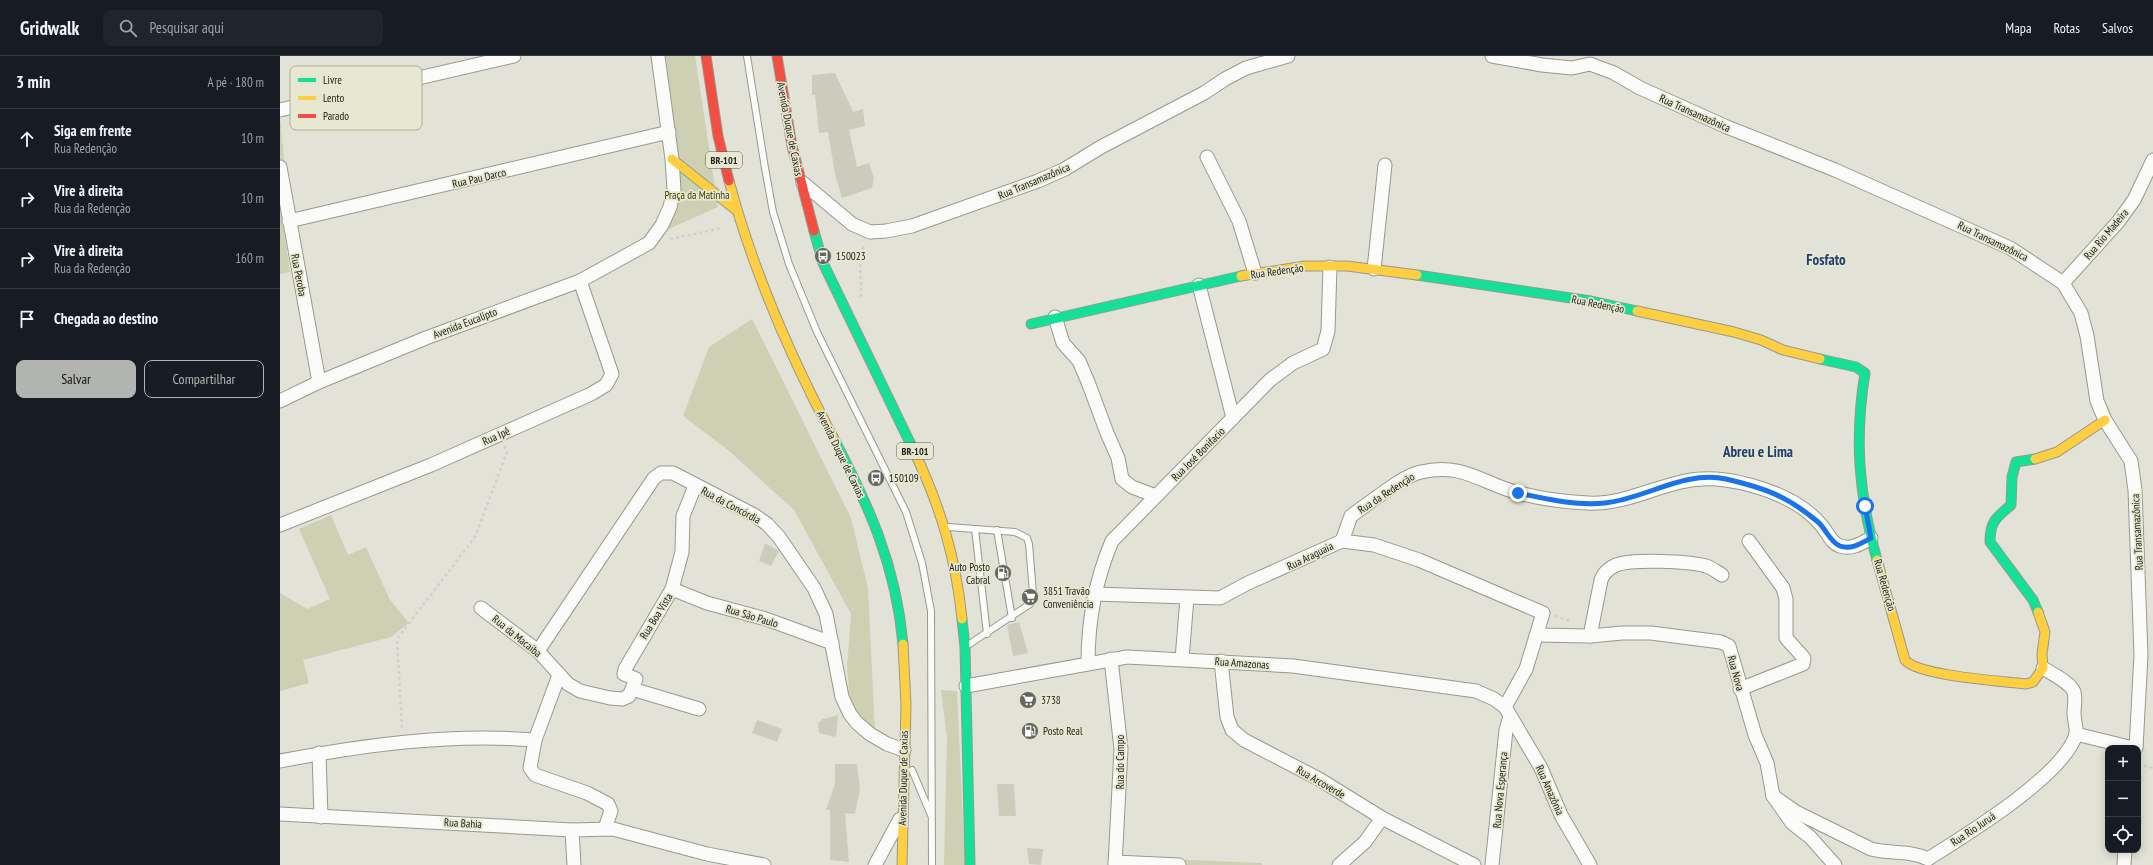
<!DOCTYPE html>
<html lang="pt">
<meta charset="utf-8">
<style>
:root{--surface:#171b24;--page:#20242c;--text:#f1f3f6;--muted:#9ea1a6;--line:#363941;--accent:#b2b4b1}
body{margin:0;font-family:"PT Sans Narrow",sans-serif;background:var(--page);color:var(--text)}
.controls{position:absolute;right:12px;bottom:12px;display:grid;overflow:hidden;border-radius:8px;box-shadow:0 2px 10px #0003}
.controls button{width:36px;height:36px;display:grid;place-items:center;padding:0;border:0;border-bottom:1px solid var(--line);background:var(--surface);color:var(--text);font:20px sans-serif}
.stop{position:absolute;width:12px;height:12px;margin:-9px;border:3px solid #1a73e8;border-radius:50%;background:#fff}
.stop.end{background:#1a73e8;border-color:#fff;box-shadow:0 1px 4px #0008}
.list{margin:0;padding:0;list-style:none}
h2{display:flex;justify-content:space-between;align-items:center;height:52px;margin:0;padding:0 16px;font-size:17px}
h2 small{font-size:13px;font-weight:400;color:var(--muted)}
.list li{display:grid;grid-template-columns:26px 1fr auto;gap:12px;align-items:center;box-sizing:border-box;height:60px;padding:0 16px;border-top:1px solid var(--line)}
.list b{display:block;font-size:15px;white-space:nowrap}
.list p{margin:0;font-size:13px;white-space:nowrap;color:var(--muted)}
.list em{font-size:13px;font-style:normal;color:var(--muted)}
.actions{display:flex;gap:8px;padding:12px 16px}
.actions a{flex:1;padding:9px 0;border:1px solid var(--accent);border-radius:8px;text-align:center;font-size:14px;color:var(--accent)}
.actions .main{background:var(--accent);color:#111}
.icon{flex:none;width:22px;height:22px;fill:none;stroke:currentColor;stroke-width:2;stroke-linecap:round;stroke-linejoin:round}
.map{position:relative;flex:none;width:1873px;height:809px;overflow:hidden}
header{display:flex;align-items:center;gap:24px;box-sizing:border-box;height:56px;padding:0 20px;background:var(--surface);border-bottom:1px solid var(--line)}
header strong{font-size:19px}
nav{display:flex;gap:22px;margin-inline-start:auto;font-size:14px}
.search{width:280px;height:36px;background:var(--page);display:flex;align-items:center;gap:10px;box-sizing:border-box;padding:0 14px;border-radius:8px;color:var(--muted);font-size:15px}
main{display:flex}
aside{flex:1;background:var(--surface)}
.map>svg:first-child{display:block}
</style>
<header>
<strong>Gridwalk</strong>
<div class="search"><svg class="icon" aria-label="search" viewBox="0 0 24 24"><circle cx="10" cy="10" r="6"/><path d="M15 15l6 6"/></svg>Pesquisar aqui</div>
<nav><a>Mapa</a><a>Rotas</a><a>Salvos</a></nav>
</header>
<main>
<aside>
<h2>3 min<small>A pé · 180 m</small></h2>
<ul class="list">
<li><svg class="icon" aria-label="ahead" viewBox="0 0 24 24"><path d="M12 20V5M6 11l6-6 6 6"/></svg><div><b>Siga em frente</b><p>Rua Redenção</p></div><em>10 m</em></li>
<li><svg class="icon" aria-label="right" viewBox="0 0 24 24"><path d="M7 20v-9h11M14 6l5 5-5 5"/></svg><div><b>Vire à direita</b><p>Rua da Redenção</p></div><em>10 m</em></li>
<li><svg class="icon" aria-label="right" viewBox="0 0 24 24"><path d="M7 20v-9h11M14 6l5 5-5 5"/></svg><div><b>Vire à direita</b><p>Rua da Redenção</p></div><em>160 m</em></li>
<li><svg class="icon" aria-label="arrive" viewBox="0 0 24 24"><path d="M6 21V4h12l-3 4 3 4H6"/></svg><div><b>Chegada ao destino</b></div></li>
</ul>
<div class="actions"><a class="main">Salvar</a><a>Compartilhar</a></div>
</aside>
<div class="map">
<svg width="1873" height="809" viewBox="0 0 1873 809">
<rect width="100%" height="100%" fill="#e2e3d6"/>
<!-- green -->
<g fill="#ced0b3">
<polygon points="386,0 415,0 438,151 382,176 398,135"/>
<polygon points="0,60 7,135 0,137"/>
<polygon points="0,150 10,216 0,218"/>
<polygon points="472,263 571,462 588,532 595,675 572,669 567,611 571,558 514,454 448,394 403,360 429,291"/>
<polygon points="51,459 68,499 86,491 110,544 129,567 111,581 23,604 29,627 0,635 0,537 27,553 50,543 19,473"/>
<polygon points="661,634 677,635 685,809 664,809 667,682"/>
<polygon points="838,801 982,807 982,809 837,809"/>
</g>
<!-- building -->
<g fill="#cbccbc">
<polygon points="555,17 573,56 583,53 585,70 569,74 577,111 589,107 594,122 592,132 562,142 555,118 548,76 539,77 535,39 532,39 532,19"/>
<polygon points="485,487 499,495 491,510 479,505"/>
<polygon points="739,566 748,597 733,600 727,569"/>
<polygon points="558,659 556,681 539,677 538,667 543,663"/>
<polygon points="477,664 502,673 497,686 472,677"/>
<polygon points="555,708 577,708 580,733 575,758 565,757 569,806 550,804 550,754 546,754 555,728"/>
<polygon points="717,728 734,728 736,760 719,760"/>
<polygon points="747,792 763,793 761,809 749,808"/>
</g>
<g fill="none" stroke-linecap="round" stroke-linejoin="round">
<!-- lane casing -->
<g stroke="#98998e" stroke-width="8">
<g id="lane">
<polyline points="467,0 485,112 493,156 509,208 537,276 626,456 642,507 651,555 652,809"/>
<polyline points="668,471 735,476 747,482 749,488 753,537 750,548 688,589"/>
<polyline points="695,473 707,578"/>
<polyline points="717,474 732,562"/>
<polyline points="632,714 651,759"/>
</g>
</g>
<!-- street casing -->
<g stroke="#98998e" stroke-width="15">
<g id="street">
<polyline points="1212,0 1262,9 1292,12 1310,8 1334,17 1360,32 1447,71 1555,114 1730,192 1783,227 1801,257 1807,280 1817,345 1825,364 1851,405 1855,434 1861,599 1856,692"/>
<polyline points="0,54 234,0"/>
<polyline points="927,101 959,165 975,217"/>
<polyline points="0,111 39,326"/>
<polyline points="523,127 572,168 590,176 606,175 632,170 758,125 785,113 821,91 924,37 945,23 966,12 1008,0"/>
<polyline points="9,165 389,76"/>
<polyline points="1094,213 1105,109"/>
<polyline points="1783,227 1838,166 1854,144 1873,104"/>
<polyline points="919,229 953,362"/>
<polyline points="775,261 783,287 799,305 808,326 827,377 838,402 842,423 852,431 876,440"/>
<polyline points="0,345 39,326 146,282 300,225 369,187 382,169 390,151 394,134 392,103 378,0"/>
<polyline points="0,469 151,409 311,338 326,329 332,318 300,225"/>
<path d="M1062,485L1071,460L1079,454C1094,444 1124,419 1141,416C1184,406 1202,428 1239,437C1261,443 1285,446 1308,447C1340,449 1370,433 1401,426C1425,420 1447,423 1470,429C1496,436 1525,449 1542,470C1548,477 1551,487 1560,490C1572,494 1582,487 1591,482"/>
<polyline points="392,533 427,547 486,563 552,587"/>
<polyline points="813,538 940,542 968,527 1062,485 1094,489 1139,504 1263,557 1246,613 1225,651"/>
<polyline points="201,552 258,595 288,628 300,635 330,642 342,643 349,640 352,633 419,653"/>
<polyline points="1257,579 1310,580 1342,577 1371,577 1441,586 1449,590 1475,679 1487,707 1493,740 1512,767 1530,781 1555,809"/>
<path d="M1310,580L1321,524C1324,516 1329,512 1336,509C1353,503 1408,505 1426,510C1432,512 1437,516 1442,519"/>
<polyline points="258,595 374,422 381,417 393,417 474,459 487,468 499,481 534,532 546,558 562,641 570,658 577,667 590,678 607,688 624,694"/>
<polyline points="831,603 841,693 835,809"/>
<polyline points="902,603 907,542"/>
<polyline points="941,605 947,661 952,674 964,684 1039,723 1102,762 1194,809"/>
<path d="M808,607C808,563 815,525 832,485L990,324L1013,307L1043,293L1048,275L1050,211"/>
<polyline points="279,619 255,684 250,712 255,719 307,737 328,748 331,755 325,772"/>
<polyline points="686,630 847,601 1013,610 1196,635 1214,643 1225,651 1261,712 1281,759 1310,809"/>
<polyline points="352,633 356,623 344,618 345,613 392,533 402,496 403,460 415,430"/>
<polyline points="1460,633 1523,608 1524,602 1506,582 1506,543 1503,532 1469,485"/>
<polyline points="1796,678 1853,692"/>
<polyline points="39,697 41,761"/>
<path d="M0,705C84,689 170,677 255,684"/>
<path d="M1493,740L1516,756L1591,793C1610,798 1629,794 1648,803C1684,780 1785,719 1796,678C1797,672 1794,664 1794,657C1794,651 1796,642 1794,636C1790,626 1772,618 1763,612"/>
<polyline points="0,758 292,774 333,773 427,798 484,809"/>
<polyline points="292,774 294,809"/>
<polyline points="835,806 899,809"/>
<polyline points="595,809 620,763"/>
<polyline points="1059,809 1085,786 1102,762"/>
<polyline points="1212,809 1226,674 1230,660"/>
<polyline points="1844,809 1845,794"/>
</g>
</g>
<!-- fast casing -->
<g stroke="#98998e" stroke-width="11">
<g id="fast">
<polyline points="534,175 543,207 633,393"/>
<polyline points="1137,219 1311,245 1357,255"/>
<polyline points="751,268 961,220"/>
<path d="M1540,303L1576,311L1585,317C1574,384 1579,439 1597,504"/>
<path d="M553,381C589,450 616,509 623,588"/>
<path d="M1755,403L1736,406L1732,421L1731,449C1716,462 1710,465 1710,486L1753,544L1758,556"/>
<polyline points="682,563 685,591 690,809"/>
</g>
</g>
<!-- slow casing -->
<g stroke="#98998e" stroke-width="11">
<g id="slow">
<polyline points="392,103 456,154"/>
<path d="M449,125C473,215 509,298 553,381"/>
<polyline points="961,220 1025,210 1067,210 1137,219"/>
<polyline points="1357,255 1454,276 1481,284 1503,294 1540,303"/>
<path d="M633,393C660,449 676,502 682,563"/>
<polyline points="1755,403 1777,396 1825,364"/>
<path d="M1597,504L1625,604C1638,620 1722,625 1746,628L1753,626L1763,612L1762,598L1765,576L1758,556"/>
<polyline points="622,809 626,649 623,588"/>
</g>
</g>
<!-- jam casing -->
<g stroke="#98998e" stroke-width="11">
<g id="jam">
<polyline points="426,0 438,80 449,125"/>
<polyline points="497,0 512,90 534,175"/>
</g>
</g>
<!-- path -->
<g stroke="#d0d0cd" stroke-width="2.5" stroke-dasharray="3 3" stroke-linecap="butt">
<polyline points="390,183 443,172"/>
<polyline points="581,241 580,203 584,189"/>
<polyline points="1275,560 1290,565"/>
<polyline points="122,672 117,583 195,481 227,396 224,390"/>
<polyline points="1858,708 1873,712"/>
</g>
<!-- lane -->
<use href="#lane" stroke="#fbfbf9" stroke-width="6"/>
<!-- street -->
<use href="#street" stroke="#fbfbf9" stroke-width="13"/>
<!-- fast -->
<use href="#fast" stroke="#16e098" stroke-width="9"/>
<!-- slow -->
<use href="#slow" stroke="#ffcf43" stroke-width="9"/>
<!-- jam -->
<use href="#jam" stroke="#f24e42" stroke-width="9"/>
</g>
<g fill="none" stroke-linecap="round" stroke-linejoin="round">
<!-- route -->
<path stroke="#1a73e8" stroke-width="5" d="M1238,437C1266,443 1296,450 1325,447C1365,443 1404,414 1446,423C1485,432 1507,440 1538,466C1546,473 1550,486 1560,490C1571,494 1582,487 1591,482L1585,450"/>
</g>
<!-- icons -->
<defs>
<g id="bus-disc" transform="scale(0.9)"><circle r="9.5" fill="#65665c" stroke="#e6e8d1"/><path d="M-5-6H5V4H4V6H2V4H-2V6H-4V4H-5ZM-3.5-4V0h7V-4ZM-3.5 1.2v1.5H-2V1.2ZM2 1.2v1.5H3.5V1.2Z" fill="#fff"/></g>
<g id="fuel-disc" transform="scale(0.9)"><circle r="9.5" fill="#65665c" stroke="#e6e8d1"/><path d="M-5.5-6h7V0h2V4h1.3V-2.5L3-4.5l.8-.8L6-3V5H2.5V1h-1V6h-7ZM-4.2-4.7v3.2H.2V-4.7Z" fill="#fff"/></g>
<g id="supermarket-disc" transform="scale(0.9)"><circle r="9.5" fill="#65665c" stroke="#e6e8d1"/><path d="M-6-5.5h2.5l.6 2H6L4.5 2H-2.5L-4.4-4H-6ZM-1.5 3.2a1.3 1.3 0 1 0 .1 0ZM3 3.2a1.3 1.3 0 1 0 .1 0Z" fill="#fff"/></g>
</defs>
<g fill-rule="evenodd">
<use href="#bus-disc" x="543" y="200"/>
<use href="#bus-disc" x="596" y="422"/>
<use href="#fuel-disc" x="723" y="517"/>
<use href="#supermarket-disc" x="750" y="541"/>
<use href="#supermarket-disc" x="748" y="644"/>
<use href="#fuel-disc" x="750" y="675"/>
</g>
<g text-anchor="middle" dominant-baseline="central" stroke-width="3.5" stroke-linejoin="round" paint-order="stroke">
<!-- shield labels -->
<g fill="#e6e8d1" stroke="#5d5d51" stroke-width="1">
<rect x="426" y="96" width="36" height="16" rx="3"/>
<rect x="617" y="387" width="36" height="16" rx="3"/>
</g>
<g font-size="10" font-weight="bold" fill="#22221a">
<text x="444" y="104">BR-101</text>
<text x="635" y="395">BR-101</text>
</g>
<!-- street labels -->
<g font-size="11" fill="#22221a" stroke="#e6e8d1">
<text transform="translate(1415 57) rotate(24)">Rua Transamazônica</text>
<text transform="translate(510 73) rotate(79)">Avenida Duque de Caxias</text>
<text transform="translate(199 122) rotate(-13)">Rua Pau Darco</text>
<text transform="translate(754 125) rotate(-23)">Rua Transamazônica</text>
<text transform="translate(1826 178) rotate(-50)">Rua Rio Madeira</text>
<text transform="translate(1713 185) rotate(26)">Rua Transamazônica</text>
<text transform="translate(997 215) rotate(-8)">Rua Redenção</text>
<text transform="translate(19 219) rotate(79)">Rua Peroba</text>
<text transform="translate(1318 248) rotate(11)">Rua Redenção</text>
<text transform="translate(185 267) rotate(-21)">Avenida Eucalipto</text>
<text transform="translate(216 380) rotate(-24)">Rua Ipê</text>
<text transform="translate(561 398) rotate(64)">Avenida Duque de Caxias</text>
<text transform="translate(918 398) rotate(-45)">Rua José Bonifacio</text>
<text transform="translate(1106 437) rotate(-33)">Rua da Redenção</text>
<text transform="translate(451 449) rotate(28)">Rua da Concórdia</text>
<text transform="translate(1857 476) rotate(-93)">Rua Transamazônica</text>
<text transform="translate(1030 500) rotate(-26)">Rua Araguaia</text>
<text transform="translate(1605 529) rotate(74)">Rua Redenção</text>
<text transform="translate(376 560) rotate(-58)">Rua Boa Vista</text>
<text transform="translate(472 560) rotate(17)">Rua São Paulo</text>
<text transform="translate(237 580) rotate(39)">Rua da Macaiba</text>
<text transform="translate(962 607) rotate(4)">Rua Amazonas</text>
<text transform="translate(1456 617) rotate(75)">Rua Nova</text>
<text transform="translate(840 706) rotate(-90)">Rua do Campo</text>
<text transform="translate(623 722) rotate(-89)">Avenida Duque de Caxias</text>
<text transform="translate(1041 726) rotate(30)">Rua Arcoverde</text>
<text transform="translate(1220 734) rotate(-85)">Rua Nova Esperança</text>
<text transform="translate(1270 734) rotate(66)">Rua Amazônia</text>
<text transform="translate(183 767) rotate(3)">Rua Bahia</text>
<text transform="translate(1693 773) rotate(-34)">Rua Rio Juruá</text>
</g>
<!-- park labels -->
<g font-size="11" fill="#3f4000" stroke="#e6e8d1">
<text x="417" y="139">Praça da Matinha</text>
</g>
<!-- poi labels -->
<g font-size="11" fill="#22221a" stroke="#e6e8d1" text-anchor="start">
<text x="556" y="200">150023</text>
<text x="609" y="422">150109</text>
<text x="710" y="511" text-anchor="end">Auto Posto<tspan x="710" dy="13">Cabral</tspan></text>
<text x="763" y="535">3851 Travão<tspan x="763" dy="13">Conveniência</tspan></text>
<text x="761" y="644">3738</text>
<text x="763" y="675">Posto Real</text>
</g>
<!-- district labels -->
<g font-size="15" font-weight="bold" fill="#213f75" stroke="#e6e8d1">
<text x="1546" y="203">Fosfato</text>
<text x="1478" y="395">Abreu e Lima</text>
</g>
</g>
<!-- legend -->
<rect x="10" y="10" width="132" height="64" rx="6" fill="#e6e8d1" stroke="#abad9a" stroke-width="1"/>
<rect x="18" y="22" width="18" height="4" fill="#16e098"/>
<rect x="18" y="40" width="18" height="4" fill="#ffcf43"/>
<rect x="18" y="58" width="18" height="4" fill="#f24e42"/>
<g font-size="11" fill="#22221a">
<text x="43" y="28">Livre</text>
<text x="43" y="46">Lento</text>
<text x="43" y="64">Parado</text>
</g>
</svg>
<div class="controls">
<button>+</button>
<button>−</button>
<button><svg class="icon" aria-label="locate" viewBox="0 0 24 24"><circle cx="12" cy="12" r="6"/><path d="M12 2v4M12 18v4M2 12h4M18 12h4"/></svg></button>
</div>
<div class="stop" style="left:1585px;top:450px"></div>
<div class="stop end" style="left:1238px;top:437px"></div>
</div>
</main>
